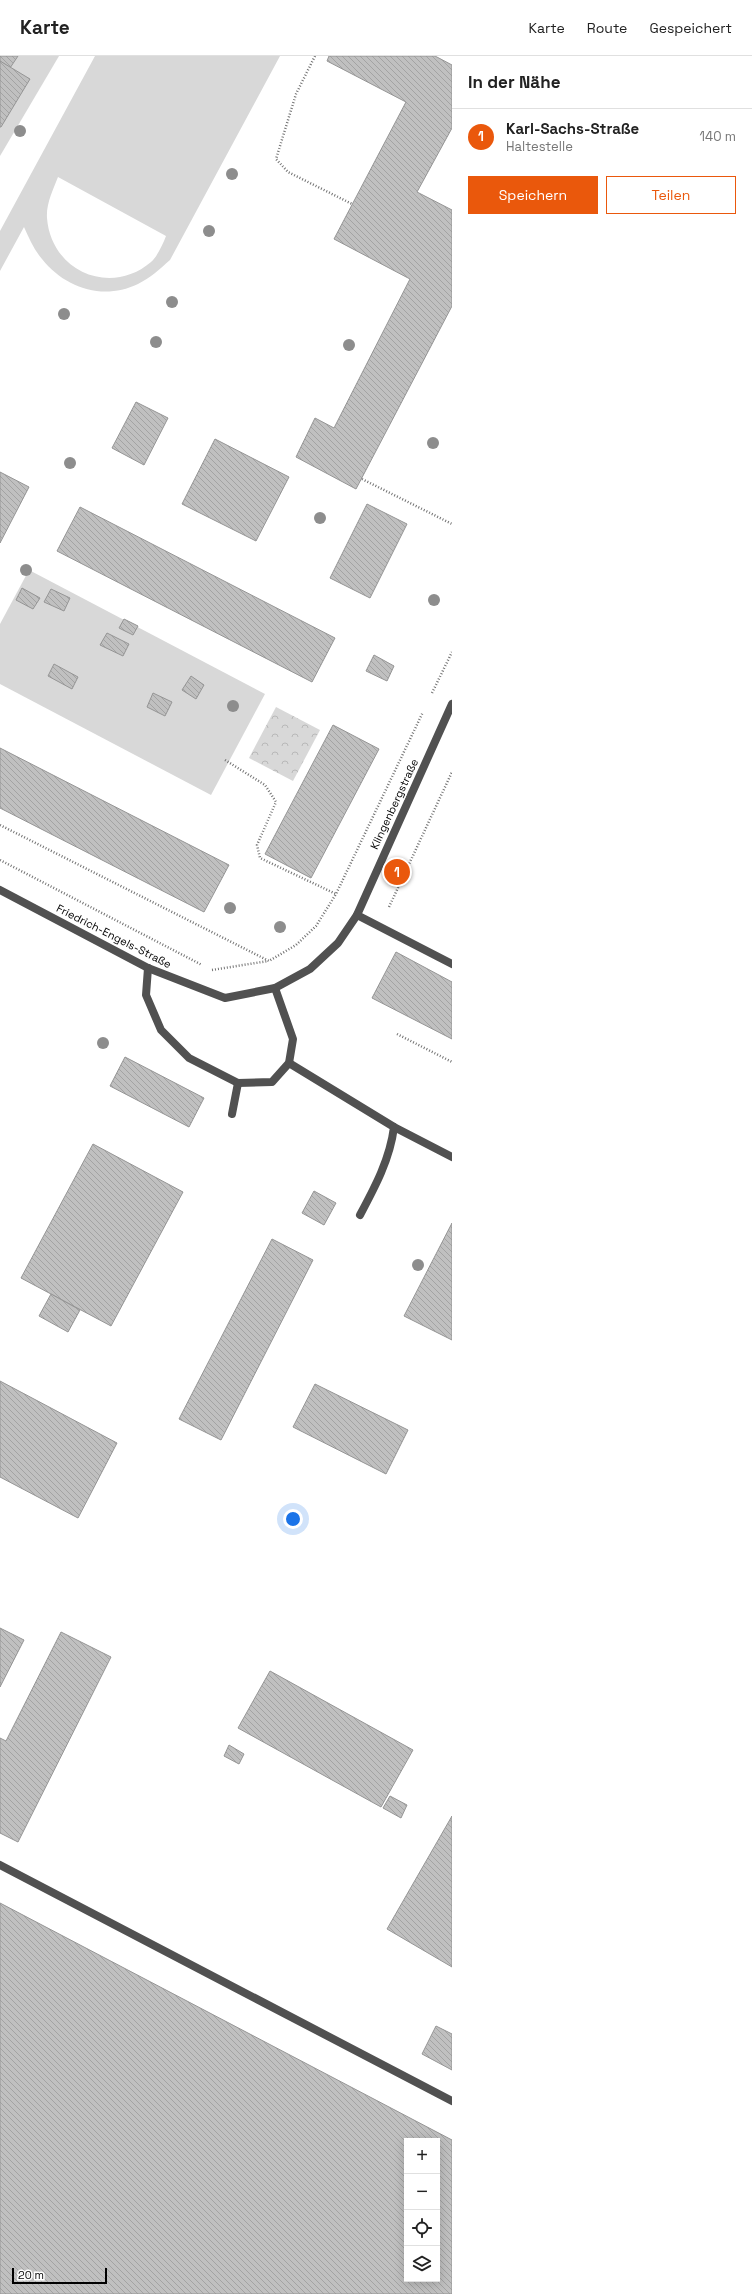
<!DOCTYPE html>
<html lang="de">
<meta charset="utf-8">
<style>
:root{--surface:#fff;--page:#f6f6f6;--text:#222;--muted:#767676;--line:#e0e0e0;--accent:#ea580c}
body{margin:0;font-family:"Space Grotesk",sans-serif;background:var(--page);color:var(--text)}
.controls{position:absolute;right:12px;bottom:12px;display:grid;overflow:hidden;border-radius:0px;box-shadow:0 2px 10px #0003}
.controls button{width:36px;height:36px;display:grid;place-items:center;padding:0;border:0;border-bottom:1px solid var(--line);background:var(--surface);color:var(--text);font:20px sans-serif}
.scale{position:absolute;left:12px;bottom:10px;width:95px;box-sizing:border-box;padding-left:4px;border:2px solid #000;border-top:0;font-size:11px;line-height:14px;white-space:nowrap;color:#000;-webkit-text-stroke:3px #fff;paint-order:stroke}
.you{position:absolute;left:293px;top:1463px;width:14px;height:14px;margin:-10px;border:3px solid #fff;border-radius:50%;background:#1a73e8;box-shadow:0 0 0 6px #1a73e833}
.badge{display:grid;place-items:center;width:26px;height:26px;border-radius:50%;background:var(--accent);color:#fff;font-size:13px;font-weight:700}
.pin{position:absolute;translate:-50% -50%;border:2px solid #fff;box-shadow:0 1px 4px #0006}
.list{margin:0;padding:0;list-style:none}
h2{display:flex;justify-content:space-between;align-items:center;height:52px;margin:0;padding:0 16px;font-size:17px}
h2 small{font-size:13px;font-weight:400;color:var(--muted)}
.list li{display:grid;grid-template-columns:26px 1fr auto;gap:12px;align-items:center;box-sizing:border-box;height:56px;padding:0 16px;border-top:1px solid var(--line)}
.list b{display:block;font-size:15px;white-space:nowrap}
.list p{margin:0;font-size:13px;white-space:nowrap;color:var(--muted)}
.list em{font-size:13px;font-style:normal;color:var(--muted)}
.actions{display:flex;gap:8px;padding:12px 16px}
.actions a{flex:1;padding:9px 0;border:1px solid var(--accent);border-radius:0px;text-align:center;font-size:14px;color:var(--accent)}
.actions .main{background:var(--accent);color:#fff}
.icon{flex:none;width:22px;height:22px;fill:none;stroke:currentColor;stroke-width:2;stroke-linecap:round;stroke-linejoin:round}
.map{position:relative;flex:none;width:452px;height:2238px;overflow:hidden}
header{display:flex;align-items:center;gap:24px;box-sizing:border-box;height:56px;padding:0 20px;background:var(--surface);border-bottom:1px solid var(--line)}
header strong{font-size:19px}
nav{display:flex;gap:22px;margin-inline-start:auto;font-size:14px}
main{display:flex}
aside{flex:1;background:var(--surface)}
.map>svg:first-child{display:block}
</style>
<header>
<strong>Karte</strong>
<nav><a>Karte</a><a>Route</a><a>Gespeichert</a></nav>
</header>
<main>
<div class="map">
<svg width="452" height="2238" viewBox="0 0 452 2238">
<defs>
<pattern id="forest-crowns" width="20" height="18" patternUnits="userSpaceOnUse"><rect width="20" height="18" fill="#d8d8d8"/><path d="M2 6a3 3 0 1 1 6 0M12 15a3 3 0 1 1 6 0" fill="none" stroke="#b8b8b8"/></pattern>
<pattern id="building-back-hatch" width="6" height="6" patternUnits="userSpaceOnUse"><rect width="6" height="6" fill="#c0c0c0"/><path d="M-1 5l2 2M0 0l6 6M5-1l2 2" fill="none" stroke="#a3a3a3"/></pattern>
</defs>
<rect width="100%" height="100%" fill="#fff"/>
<!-- forest -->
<polygon fill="url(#forest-crowns)" points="276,651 320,674 293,725 249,702"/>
<!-- garden -->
<g fill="#d8d8d8" fill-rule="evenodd">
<polygon points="0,0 59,0 0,100"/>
<path d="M95,0H280L170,204C160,213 150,222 138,228C103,245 65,232 42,203C34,194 29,182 24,171L0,215V175ZM58,121L166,180C163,188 157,201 151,206C110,241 51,215 47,162C46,148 53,134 58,121Z"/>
<polygon points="29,514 265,638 211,739 0,628 0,568"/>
</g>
<!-- building -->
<g fill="url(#building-back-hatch)" stroke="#959595" fill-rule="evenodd">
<polygon points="0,0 18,0 10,12 0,5"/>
<polygon points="329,0 435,0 452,9 452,72 417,136 452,154 452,250 356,433 296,401 315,362 334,372 410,223 334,183 406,46 327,5"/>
<polygon points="0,5 30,23 1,71 0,71"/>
<polygon points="136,346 168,362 144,409 112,392"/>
<polygon points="215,383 289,421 256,485 182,448"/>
<polygon points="0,416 29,431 0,487"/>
<polygon points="367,448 407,468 370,542 330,522"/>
<polygon points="80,451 335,582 312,626 57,495"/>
<polygon points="22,532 40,542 33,553 16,544"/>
<polygon points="51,533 70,542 64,555 44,546"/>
<polygon points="124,563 138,570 133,579 119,572"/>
<polygon points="107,577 129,588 123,600 100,589"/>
<polygon points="374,599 394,610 387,625 366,615"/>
<polygon points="54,608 78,621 72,633 48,620"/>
<polygon points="191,620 204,629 196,643 182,634"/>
<polygon points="153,637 172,646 165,660 147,651"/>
<polygon points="333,669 379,693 311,822 265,798"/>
<polygon points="0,692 229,809 204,856 0,752"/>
<polygon points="396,896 452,926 452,983 372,942"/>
<polygon points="125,1001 204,1042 189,1071 110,1030"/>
<polygon points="93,1088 183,1136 111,1270 21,1222"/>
<polygon points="314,1135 336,1147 324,1169 302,1157"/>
<polygon points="452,1167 452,1284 404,1260"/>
<polygon points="272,1183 313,1204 221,1384 179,1363"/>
<polygon points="51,1238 80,1254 68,1276 39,1260"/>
<polygon points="0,1325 117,1387 78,1462 0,1421"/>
<polygon points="315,1328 408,1374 386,1418 293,1371"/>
<polygon points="0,1572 24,1584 0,1631"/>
<polygon points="61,1576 111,1601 18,1786 0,1777 0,1682 6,1685"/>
<polygon points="270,1615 413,1694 381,1751 238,1672"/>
<polygon points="229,1689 244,1698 239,1708 224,1700"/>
<polygon points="390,1740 407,1749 401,1762 383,1752"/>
<polygon points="452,1760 452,1911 387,1873"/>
<path d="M0,1847L452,2084V2238H0ZM407,2085H437V2223H407Z"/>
<polygon points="436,1970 452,1978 452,2014 422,1998"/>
</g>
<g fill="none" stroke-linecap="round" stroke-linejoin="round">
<!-- path -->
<g stroke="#737373" stroke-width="2.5" stroke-dasharray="1 2" stroke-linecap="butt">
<polyline points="315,0 296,38 276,103 288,116 352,148"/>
<polyline points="362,423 452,468"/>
<polyline points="432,637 452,596"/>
<polyline points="225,704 265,729 276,746 257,789 260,802 336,838"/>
<polyline points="0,769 269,905 296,889 316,870 336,838 423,656"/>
<polyline points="0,804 202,909"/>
<polyline points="389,851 452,716"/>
<polyline points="212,914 268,905"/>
<polyline points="397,978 452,1006"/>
</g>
<!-- service -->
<g stroke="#515151" stroke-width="8">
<polyline points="357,859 452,908"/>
<polyline points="148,912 146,939 161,974 189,1002 238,1027 272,1026 289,1007 293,983 275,932"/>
<path d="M289,1007L394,1071C390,1103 375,1131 360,1159"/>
<polyline points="232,1058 238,1027"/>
<polyline points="394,1071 452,1101"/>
<polyline points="0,1809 452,2045"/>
</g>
<!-- minor -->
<polyline stroke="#515151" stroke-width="8" points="0,834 148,912 225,942 275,932 310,913 338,887 357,859 452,648"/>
</g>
<!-- trees -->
<g fill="#8d8d8d">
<circle cx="20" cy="75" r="6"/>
<circle cx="232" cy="118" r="6"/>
<circle cx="209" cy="175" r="6"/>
<circle cx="172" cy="246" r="6"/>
<circle cx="64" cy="258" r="6"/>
<circle cx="156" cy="286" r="6"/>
<circle cx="349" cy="289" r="6"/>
<circle cx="433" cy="387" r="6"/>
<circle cx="70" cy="407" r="6"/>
<circle cx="320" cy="462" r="6"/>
<circle cx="26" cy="514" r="6"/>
<circle cx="434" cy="544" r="6"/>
<circle cx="233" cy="650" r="6"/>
<circle cx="230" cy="852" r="6"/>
<circle cx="280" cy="871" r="6"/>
<circle cx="103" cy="987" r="6"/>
<circle cx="418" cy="1209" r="6"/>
</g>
<g text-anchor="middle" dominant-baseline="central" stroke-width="3" stroke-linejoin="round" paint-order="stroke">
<!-- street labels -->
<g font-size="11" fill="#000" stroke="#fff">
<text transform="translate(394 748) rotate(-65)">Klingenbergstraße</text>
<text transform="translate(114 880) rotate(27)">Friedrich-Engels-Straße</text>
</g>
</g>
</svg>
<div class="controls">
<button>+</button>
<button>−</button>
<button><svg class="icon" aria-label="locate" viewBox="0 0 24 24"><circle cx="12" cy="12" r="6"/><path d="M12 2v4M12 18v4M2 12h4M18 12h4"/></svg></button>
<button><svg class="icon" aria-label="layers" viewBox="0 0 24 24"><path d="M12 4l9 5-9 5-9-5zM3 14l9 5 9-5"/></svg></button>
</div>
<div class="scale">20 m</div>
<div class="you"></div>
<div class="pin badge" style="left:397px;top:816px">1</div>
</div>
<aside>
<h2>In der Nähe<small></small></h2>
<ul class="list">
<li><span class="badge">1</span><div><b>Karl-Sachs-Straße</b><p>Haltestelle</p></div><em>140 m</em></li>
</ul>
<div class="actions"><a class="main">Speichern</a><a>Teilen</a></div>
</aside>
</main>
